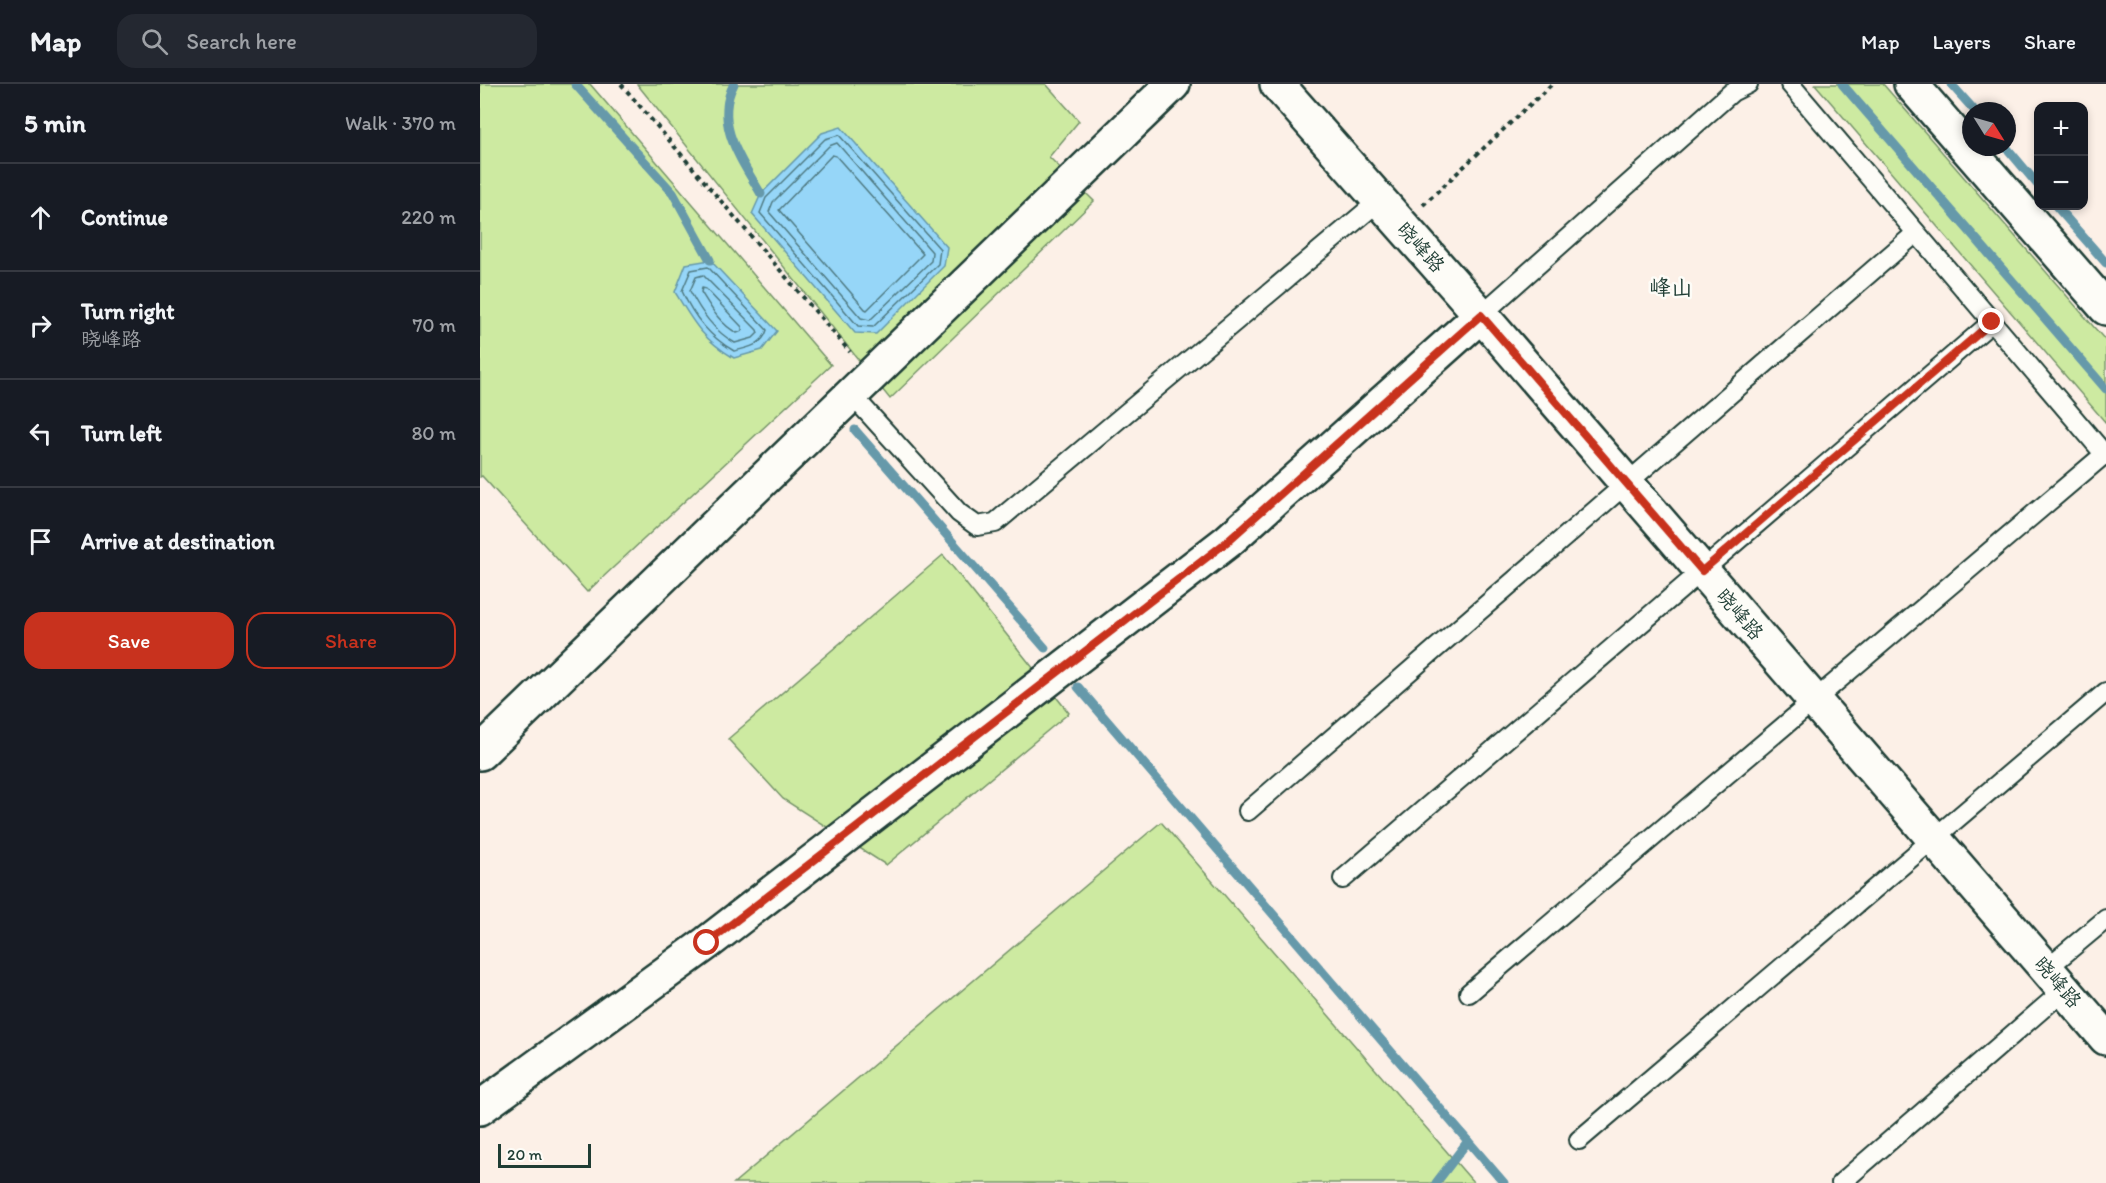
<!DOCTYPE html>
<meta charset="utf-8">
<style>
:root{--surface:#171b24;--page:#242831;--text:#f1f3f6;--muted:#9ea1a6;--line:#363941;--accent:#c8321e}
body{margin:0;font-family:Itim,"LXGW WenKai TC",sans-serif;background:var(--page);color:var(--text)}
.controls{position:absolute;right:18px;top:18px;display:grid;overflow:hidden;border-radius:12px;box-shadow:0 3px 9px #0003}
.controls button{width:54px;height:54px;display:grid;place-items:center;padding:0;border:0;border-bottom:2px solid var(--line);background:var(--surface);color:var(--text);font:30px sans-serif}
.compass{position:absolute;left:1482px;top:18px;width:54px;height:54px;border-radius:50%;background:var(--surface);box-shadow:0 3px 9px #0003;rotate:127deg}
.scale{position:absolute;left:18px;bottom:15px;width:93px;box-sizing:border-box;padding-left:6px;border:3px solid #1f3d34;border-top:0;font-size:16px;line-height:21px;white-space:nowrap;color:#1f3d34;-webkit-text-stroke:4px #fdfcf7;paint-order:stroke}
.stop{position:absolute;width:18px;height:18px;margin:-14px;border:4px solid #c8321e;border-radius:50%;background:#fff}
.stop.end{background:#c8321e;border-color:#fff;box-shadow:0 2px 6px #0008}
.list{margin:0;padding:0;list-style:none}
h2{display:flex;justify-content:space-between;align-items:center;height:78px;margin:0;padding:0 24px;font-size:26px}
h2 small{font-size:20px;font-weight:400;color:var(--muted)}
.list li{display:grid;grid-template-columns:39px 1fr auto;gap:18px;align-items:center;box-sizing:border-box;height:108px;padding:0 24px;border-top:2px solid var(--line)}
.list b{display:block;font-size:22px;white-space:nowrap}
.list p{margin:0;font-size:20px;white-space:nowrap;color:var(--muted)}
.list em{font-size:20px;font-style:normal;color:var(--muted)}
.actions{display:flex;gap:12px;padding:18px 24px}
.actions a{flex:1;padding:14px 0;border:2px solid var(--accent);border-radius:18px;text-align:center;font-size:21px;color:var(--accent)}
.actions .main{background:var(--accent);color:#fff}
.icon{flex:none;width:33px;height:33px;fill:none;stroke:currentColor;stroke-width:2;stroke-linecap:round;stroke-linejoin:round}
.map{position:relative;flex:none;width:1626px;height:1099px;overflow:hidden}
header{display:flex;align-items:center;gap:36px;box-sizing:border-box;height:84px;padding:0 30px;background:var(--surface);border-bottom:2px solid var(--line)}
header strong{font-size:28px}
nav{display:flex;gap:33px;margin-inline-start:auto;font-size:21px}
.search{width:420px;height:54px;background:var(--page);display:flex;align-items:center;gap:15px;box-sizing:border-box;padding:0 21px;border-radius:18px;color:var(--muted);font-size:22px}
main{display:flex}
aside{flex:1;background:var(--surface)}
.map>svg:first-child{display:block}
</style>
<header>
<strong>Map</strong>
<div class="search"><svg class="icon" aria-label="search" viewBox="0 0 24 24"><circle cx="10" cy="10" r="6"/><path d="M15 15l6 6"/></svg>Search here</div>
<nav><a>Map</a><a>Layers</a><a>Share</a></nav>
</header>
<main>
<aside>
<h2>5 min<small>Walk · 370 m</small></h2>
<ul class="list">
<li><svg class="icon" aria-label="ahead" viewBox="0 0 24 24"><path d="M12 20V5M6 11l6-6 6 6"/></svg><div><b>Continue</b></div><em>220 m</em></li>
<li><svg class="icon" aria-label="right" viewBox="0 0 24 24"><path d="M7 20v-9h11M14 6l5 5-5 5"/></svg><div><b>Turn right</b><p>晓峰路</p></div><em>70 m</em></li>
<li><svg class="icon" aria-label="left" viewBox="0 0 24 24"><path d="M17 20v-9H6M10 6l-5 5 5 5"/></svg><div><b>Turn left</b></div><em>80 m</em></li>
<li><svg class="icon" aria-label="arrive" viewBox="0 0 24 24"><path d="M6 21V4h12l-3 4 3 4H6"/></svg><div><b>Arrive at destination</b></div></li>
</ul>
<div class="actions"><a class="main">Save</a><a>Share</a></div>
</aside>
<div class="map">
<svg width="1626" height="1099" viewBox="0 0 1626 1099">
<rect width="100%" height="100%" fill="#fcf0e7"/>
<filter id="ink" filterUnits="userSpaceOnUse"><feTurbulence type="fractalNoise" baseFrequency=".0167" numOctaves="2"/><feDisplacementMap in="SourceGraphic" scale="12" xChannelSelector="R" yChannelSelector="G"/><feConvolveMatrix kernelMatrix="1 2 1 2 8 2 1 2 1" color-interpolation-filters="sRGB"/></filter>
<g filter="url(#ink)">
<!-- green -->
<g fill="#cdeaa1" stroke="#76946a" stroke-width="1.5">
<polygon points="0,0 110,0 351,281 107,508 2,392 0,393"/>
<polygon points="157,0 566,0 599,37 569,73 614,117 410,315"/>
<polygon points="1335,0 1403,0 1626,257 1626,339"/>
<polygon points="463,471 589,629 406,781 303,715 248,655"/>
<polygon points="681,738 994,1099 254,1099"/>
</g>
<!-- water -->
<g fill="#96d6f8" stroke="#69a" stroke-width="1.5">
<polygon points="361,43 467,163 464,182 396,250 375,249 272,130 281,110 342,49"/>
<path d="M230,176L297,247L282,266L254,274C222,255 213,238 195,208L206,180Z"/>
</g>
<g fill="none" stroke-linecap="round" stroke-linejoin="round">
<!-- shore -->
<g stroke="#4f7a82" stroke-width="1.5">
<polygon points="359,51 460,165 458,180 393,243 378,242 280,129 286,114 345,55"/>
<polygon points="357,59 452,168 451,177 390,236 381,234 289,128 293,118 349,62"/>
<polygon points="352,71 356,72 443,170 387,226 385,225 299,126"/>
<path d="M228,183L287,246C283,261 268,264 254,267C230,253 213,232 202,207L211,186Z"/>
<path d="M223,191L277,246L278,249L273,254L255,259C234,247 221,228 210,207L216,193Z"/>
<path d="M222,204L226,205L262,243V247L257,249C240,240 231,224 221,208Z"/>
</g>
<!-- stream -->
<g stroke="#69a" stroke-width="9">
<polyline points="95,0 193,109 230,176"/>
<path d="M254,0C233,39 262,77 281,110"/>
<polyline points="1362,0 1626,305"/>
<polyline points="1471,0 1495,27"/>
<polyline points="1526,63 1558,101"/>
<polyline points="1576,122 1626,179"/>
<polyline points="375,346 565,564"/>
<polyline points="598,603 1024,1099"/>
<polyline points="956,1099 988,1057"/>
</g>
<!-- service casing -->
<g stroke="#1f3d34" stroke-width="22">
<g id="service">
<polyline points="1310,0 1626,372"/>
<polyline points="1001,231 1252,8 1268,0"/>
<polyline points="371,310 479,429 497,442 515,439 900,116"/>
<polyline points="768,727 1436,149"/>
<polyline points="863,795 1512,238"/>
<polyline points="1566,885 1626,835"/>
<polyline points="989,909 1626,369"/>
<polyline points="1099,1056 1626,608"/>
<polyline points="1361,1099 1584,906"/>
</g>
</g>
<!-- minor casing -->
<g stroke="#1f3d34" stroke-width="38">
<g id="minor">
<polyline points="797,0 1001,231 1626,954"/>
<polyline points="1431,0 1626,224"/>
<polyline points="0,669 693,0"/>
<polyline points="0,1024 227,859 748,457 1001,231"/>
</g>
</g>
<!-- path -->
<g stroke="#1f3d34" stroke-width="4" stroke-dasharray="4.5 4.5" stroke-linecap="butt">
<polyline points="141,0 370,268"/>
<polyline points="943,121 1072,0"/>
</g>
<!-- service -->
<use href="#service" stroke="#fdfcf7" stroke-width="18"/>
<!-- minor -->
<use href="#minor" stroke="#fdfcf7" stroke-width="33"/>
</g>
</g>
<g fill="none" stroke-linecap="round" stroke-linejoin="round" filter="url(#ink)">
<!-- route -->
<polyline stroke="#c8321e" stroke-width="8" points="227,859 748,457 1001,231 1222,487 1512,238"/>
</g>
<g text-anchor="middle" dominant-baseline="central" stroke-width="5" stroke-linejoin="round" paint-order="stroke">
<!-- street labels -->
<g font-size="20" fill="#1f3d34" stroke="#fdfcf7">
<text transform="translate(941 163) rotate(48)">晓峰路</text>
<text transform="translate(1260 530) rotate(49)">晓峰路</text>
<text transform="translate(1578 898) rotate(49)">晓峰路</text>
</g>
<!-- quarter labels -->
<g font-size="22" fill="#1f3d34" stroke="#fdfcf7">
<text x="1191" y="203">峰山</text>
</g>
</g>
</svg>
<div class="controls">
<button>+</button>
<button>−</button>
</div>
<svg class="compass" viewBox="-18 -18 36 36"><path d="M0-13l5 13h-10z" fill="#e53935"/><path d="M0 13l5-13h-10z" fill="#9ea1a6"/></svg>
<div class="scale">20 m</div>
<div class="stop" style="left:227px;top:859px"></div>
<div class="stop end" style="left:1512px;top:238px"></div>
</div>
</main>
